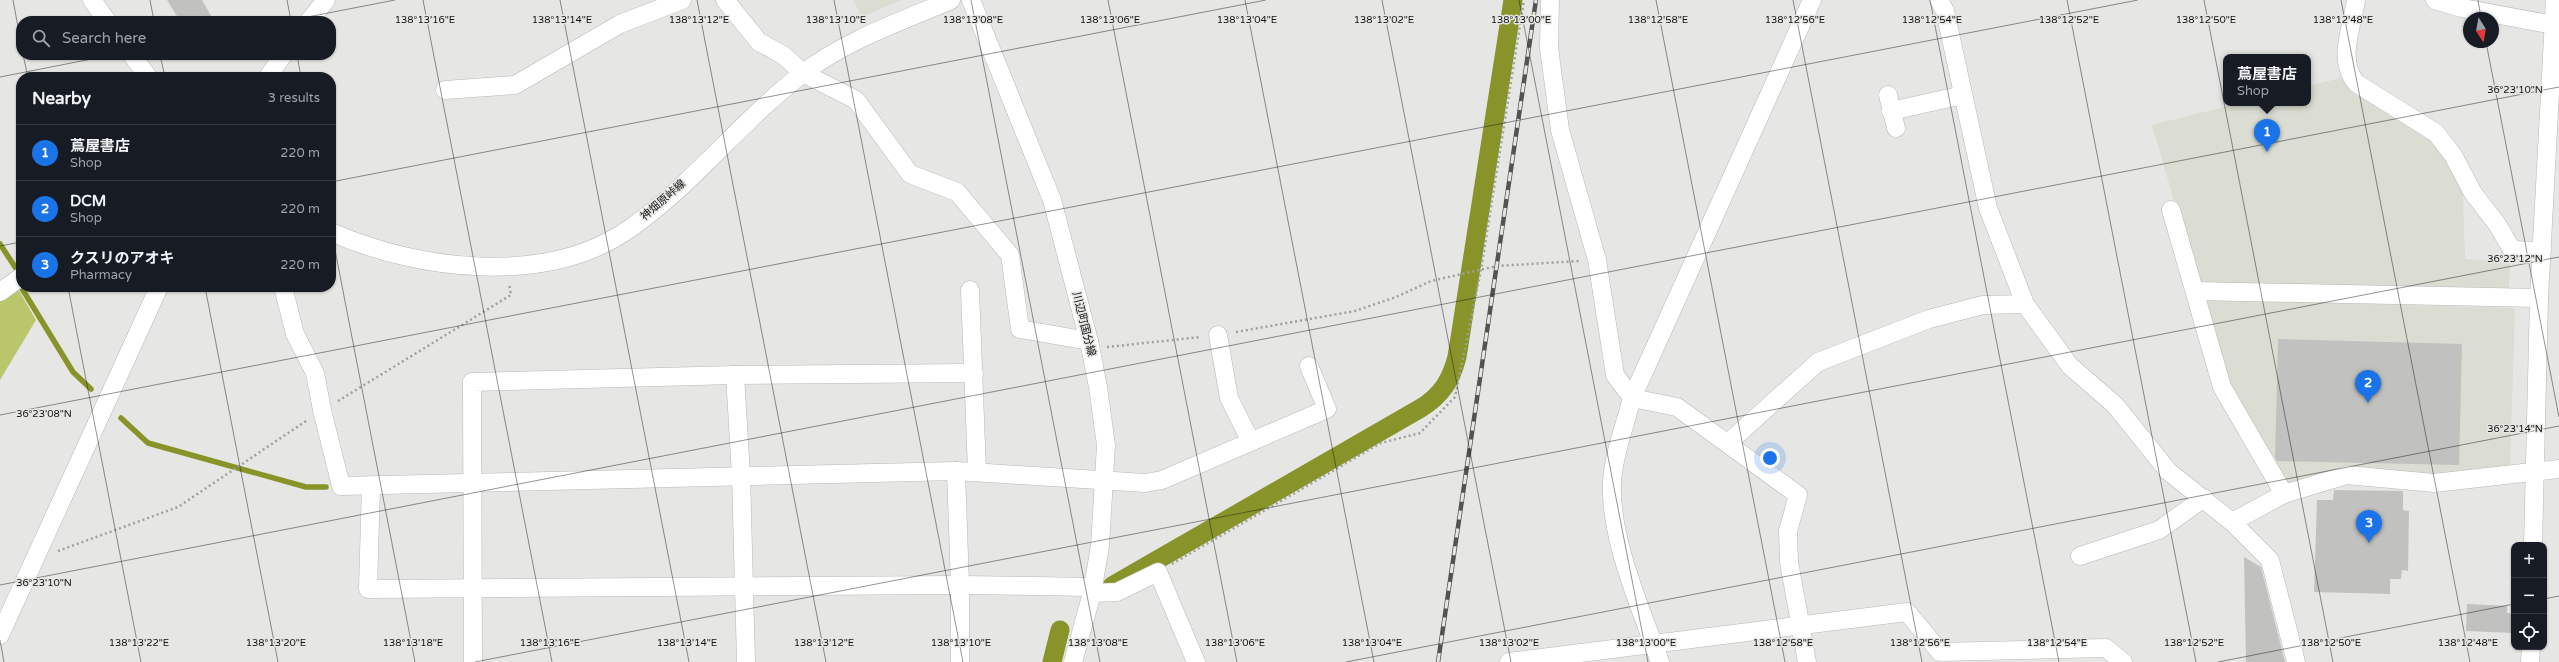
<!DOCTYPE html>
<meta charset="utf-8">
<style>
:root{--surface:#171b24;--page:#242831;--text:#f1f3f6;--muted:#9ea1a6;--line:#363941;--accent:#1a73e8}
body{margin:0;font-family:"Varela Round","Noto Sans JP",sans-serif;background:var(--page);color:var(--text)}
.controls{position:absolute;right:12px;bottom:12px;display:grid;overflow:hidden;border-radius:8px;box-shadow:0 1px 3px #0004}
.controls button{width:36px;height:36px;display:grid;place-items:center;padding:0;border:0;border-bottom:1px solid var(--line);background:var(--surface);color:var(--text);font:20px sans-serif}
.compass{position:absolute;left:2463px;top:12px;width:36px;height:36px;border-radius:50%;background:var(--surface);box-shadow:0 1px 3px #0004;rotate:169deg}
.you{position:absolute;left:1770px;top:458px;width:14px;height:14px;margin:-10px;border:3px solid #fff;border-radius:50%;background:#1a73e8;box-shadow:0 0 0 6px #1a73e833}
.badge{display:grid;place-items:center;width:26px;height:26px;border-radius:50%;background:var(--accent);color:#fff;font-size:13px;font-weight:700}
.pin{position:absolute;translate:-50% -33px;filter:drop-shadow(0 1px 2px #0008)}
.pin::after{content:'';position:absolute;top:21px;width:14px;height:12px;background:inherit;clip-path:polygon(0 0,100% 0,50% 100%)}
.popup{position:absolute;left:2223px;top:54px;width:88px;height:52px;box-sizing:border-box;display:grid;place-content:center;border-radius:8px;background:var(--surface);filter:drop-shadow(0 1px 3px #0005);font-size:13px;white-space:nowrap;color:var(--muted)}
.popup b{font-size:15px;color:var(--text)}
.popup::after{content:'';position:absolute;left:50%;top:100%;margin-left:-8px;border:8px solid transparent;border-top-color:var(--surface)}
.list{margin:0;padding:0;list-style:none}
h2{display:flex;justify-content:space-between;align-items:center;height:52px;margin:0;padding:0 16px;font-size:17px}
h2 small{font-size:13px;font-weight:400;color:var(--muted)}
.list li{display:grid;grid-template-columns:26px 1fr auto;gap:12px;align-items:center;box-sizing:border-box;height:56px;padding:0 16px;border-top:1px solid var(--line)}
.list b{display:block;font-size:15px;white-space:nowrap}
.list p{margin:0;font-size:13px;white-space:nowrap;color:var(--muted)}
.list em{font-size:13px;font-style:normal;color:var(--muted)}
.icon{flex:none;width:22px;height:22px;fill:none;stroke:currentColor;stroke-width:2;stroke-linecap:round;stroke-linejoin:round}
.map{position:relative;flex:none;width:2559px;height:662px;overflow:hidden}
.search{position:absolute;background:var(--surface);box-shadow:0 1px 3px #0004;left:16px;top:16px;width:320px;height:44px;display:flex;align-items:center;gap:10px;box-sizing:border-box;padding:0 14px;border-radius:16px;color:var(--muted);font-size:15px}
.panel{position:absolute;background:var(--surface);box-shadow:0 1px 3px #0004;left:16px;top:72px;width:320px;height:220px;border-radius:16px}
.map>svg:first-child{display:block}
</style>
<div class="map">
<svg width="2559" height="662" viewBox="0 0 2559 662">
<rect width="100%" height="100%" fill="#e6e7e4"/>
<!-- built -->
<g fill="#dbddd2">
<polygon points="853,0 901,0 862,17"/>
<polygon points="2345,77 2439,143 2463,194 2465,259 2510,262 2509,288 2198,283 2152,125 2240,103 2308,103 2308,86"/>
<polygon points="2203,299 2515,308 2510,468 2434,478 2353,471 2287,489 2225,386"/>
</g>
<!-- green -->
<polygon fill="#b9c66a" points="18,289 36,320 0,380 0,302"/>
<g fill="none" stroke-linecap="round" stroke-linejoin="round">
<!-- stream -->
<g stroke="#889429" stroke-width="5.5">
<polyline points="0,244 17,270"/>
<polyline points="21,287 73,372 91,389"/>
<polyline points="121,418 148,443 306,487 326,487"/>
</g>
<!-- canal -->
<g stroke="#889429" stroke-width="19">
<path d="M1112,586L1421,408C1442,395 1451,380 1457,357L1513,0"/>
<polyline points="1052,662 1060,630"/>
</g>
</g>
<!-- building -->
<g fill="#c1c2bf">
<polygon points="167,0 202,0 214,21 180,21"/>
<polygon points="2278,339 2462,344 2459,465 2277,461 2275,458"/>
<polygon points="2334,490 2403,491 2403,510 2409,511 2408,571 2402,570 2401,579 2390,579 2390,594 2314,592 2317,500 2333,500"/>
<polygon points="2244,557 2261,567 2285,662 2246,662"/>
<polygon points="2467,604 2507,606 2507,613 2514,613 2514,633 2466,631"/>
</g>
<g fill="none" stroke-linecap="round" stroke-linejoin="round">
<!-- minor casing -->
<g stroke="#b7b8b5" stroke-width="19">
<g id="minor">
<polyline points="92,0 107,21"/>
<polyline points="725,0 759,42 783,55 803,73 856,100 910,174 957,192 1010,255 1020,329 1089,341"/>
<polyline points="971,0 1052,200 1089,341 1098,387 1106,445 1100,546 1092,593 1073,662"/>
<polyline points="1550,0 1549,48 1560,130 1597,260 1615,375 1632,398 1677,407 1798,495 1788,531 1789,562 1807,662"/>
<polyline points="1939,0 1945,11 1988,208 2025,304 2070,366 2115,405 2168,471 2232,522 2270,560 2296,662"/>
<path d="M2356,0C2352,28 2337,59 2356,83L2436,133L2453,155L2473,193L2497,224L2512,250L2542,251"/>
<polyline points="2435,0 2462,8 2554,25"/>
<polyline points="309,21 326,0"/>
<polyline points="132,55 148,77"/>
<polyline points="268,77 283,55"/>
<polyline points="445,90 515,85 620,24 682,0"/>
<polyline points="1888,95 1896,128"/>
<polyline points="1891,111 1963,95"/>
<polyline points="2171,210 2222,387 2284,494"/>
<path d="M331,232C419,271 549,287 632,227C694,183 741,121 802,74C844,41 902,21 951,0"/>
<polyline points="283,287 295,334 315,373 322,410 341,486 956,471 1145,483 1162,480 1327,409 1309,366"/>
<polyline points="970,290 977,471"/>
<polyline points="2195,291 2539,298"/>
<polyline points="0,292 21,277"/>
<polyline points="1218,335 1229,398 1250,440"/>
<polyline points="735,375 741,475 746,662"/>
<polyline points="1728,443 1818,362 1929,319 1983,305 2025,304"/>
<polyline points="956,471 960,585 960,662"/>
<polyline points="371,486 368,589 960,585 1093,587"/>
<polyline points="2232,522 2284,494 2347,475 2434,483 2559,469"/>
<polyline points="2533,545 2539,298 2555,0"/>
<polyline points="2080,556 2159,530 2204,498"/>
<polyline points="1092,593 1117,592 1158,572 1196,662"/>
<polyline points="0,635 159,287"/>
<polyline points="473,662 472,382 735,375 974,373"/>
<polyline points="1509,662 1907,612 1940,652 2106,648 2123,662"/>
<path d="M1660,662C1641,609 1609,538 1612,481C1614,453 1625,425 1632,398L1812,0"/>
<polyline points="2530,662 2531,647"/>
</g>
</g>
<!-- path -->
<g stroke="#9fa09d" stroke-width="2.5" stroke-dasharray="2 3" stroke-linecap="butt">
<polyline points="1236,332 1355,311 1396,297 1431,281 1497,266 1579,261"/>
<polyline points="1107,347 1201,337"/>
<polyline points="338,401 511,295 509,283"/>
<polyline points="58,551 178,507 306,421"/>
<polyline points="1172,564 1381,443 1420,433 1455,397 1481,270 1524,0"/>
</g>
<!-- minor -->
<use href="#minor" stroke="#fff" stroke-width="18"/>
<!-- rail casing -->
<g stroke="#535351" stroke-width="4.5">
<polyline id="rail" points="1438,662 1536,0"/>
</g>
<!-- rail -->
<use href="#rail" stroke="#e6e7e4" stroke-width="3" stroke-dasharray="9" stroke-linecap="butt"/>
</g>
<!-- ticks -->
<path fill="none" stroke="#121211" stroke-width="1" stroke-opacity="0.45" d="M13,0L21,43M150,0L154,21M287,0L291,21M423,0L552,662M560,0L689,662M697,0L826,662M834,0L963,662M971,0L1100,662M1108,0L1237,662M1245,0L1374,662M1382,0L1511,662M1519,0L1648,662M1656,0L1785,662M1793,0L1922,662M1930,0L2059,662M2067,0L2196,662M2204,0L2333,662M2341,0L2470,662M2478,0L2481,18M287,21L395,0M2486,42L2559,417M23,55L28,77M160,55L165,77M297,55L301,77M0,77L112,55M331,182L1266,0M331,229L415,662M0,246L21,242M68,287L141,662M205,287L278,662M0,415L2138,0M0,585L2559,87M2544,599L2559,596M0,640L4,662M475,662L2559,257M1346,662L2559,426M2218,662L2514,604"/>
<g text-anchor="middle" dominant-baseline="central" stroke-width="3" stroke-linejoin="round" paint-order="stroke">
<!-- street labels -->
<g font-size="11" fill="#121211" stroke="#e6e7e4">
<text transform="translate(663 200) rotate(-41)">神畑原峠線</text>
<text transform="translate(1084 324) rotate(76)">川辺町国分線</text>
</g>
</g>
<g font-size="10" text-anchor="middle" fill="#121211" stroke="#e6e7e4" stroke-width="3" stroke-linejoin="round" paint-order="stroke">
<text x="425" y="23">138°13'16"E</text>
<text x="562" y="23">138°13'14"E</text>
<text x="699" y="23">138°13'12"E</text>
<text x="836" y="23">138°13'10"E</text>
<text x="973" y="23">138°13'08"E</text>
<text x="1110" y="23">138°13'06"E</text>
<text x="1247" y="23">138°13'04"E</text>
<text x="1384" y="23">138°13'02"E</text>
<text x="1521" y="23">138°13'00"E</text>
<text x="1658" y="23">138°12'58"E</text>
<text x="1795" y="23">138°12'56"E</text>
<text x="1932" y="23">138°12'54"E</text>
<text x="2069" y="23">138°12'52"E</text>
<text x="2206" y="23">138°12'50"E</text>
<text x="2343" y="23">138°12'48"E</text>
<text x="2515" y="93">36°23'10"N</text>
<text x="2515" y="262">36°23'12"N</text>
<text x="44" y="417">36°23'08"N</text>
<text x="2515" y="432">36°23'14"N</text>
<text x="44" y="586">36°23'10"N</text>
<text x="139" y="646">138°13'22"E</text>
<text x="276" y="646">138°13'20"E</text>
<text x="413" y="646">138°13'18"E</text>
<text x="550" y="646">138°13'16"E</text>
<text x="687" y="646">138°13'14"E</text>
<text x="824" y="646">138°13'12"E</text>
<text x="961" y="646">138°13'10"E</text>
<text x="1098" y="646">138°13'08"E</text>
<text x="1235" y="646">138°13'06"E</text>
<text x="1372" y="646">138°13'04"E</text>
<text x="1509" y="646">138°13'02"E</text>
<text x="1646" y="646">138°13'00"E</text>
<text x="1783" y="646">138°12'58"E</text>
<text x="1920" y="646">138°12'56"E</text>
<text x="2057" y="646">138°12'54"E</text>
<text x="2194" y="646">138°12'52"E</text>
<text x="2331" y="646">138°12'50"E</text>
<text x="2468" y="646">138°12'48"E</text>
</g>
</svg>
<div class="controls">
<button>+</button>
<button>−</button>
<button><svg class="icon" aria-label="locate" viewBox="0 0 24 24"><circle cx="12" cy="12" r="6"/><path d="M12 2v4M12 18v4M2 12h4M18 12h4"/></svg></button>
</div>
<svg class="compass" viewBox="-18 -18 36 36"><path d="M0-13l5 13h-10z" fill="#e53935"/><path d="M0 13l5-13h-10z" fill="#9ea1a6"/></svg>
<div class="you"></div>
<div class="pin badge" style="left:2267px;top:152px">1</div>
<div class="popup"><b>蔦屋書店</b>Shop</div>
<div class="pin badge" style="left:2368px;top:403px">2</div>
<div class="pin badge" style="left:2369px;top:543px">3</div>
<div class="search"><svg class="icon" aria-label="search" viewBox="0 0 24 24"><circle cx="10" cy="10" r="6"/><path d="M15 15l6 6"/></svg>Search here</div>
<section class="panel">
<h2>Nearby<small>3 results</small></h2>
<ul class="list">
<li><span class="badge">1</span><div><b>蔦屋書店</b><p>Shop</p></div><em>220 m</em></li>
<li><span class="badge">2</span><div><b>DCM</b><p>Shop</p></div><em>220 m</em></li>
<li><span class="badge">3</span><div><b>クスリのアオキ</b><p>Pharmacy</p></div><em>220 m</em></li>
</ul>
</section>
</div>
